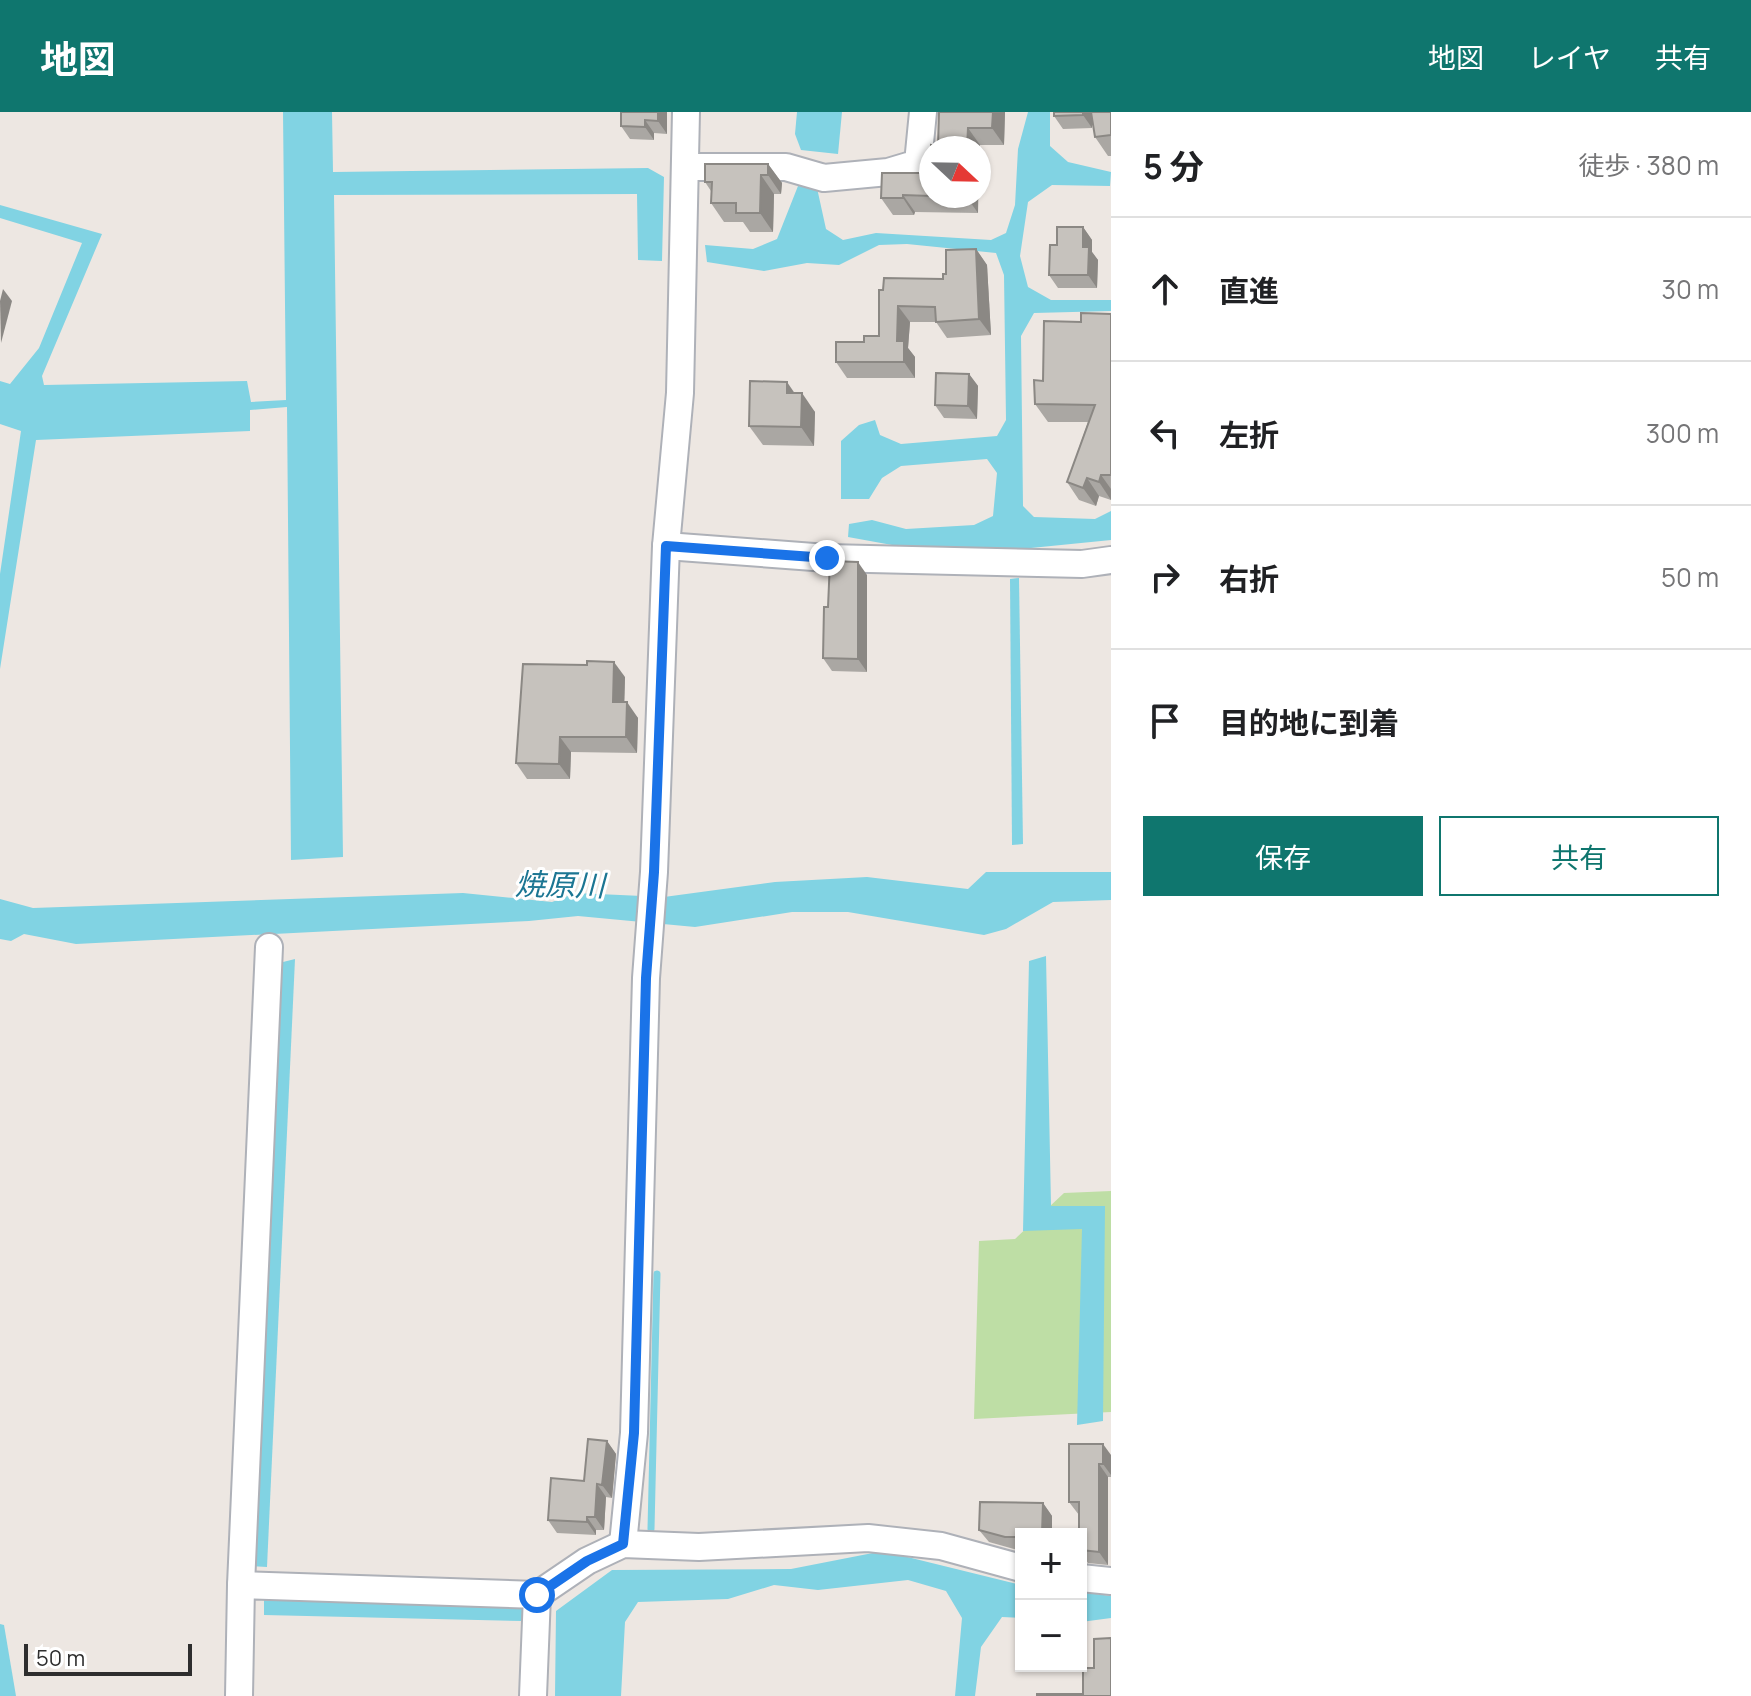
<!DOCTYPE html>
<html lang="ja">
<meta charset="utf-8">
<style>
:root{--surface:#fff;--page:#f2f2f2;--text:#202124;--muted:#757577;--line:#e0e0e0;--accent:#0f766e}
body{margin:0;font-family:Manrope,"Noto Sans JP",sans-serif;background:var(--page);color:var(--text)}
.controls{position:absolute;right:24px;bottom:24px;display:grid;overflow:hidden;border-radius:0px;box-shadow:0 2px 6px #0004}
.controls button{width:72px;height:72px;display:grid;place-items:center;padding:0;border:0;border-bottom:2px solid var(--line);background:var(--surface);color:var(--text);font:40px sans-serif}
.compass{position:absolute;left:919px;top:24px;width:72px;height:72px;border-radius:50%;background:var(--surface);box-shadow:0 2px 6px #0004;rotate:112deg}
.scale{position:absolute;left:24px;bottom:20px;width:168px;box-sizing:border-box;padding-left:8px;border:4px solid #2e2e2e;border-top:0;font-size:22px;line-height:28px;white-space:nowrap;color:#2e2e2e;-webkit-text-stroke:6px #fff;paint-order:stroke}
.stop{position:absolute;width:24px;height:24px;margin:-18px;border:6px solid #1a73e8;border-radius:50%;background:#fff}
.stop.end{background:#1a73e8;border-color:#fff;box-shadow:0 2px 8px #0008}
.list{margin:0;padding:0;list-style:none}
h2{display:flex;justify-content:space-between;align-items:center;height:104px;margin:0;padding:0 32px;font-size:34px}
h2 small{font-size:26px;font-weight:400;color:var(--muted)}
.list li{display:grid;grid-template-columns:52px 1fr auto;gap:24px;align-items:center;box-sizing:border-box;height:144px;padding:0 32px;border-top:2px solid var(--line)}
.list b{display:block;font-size:30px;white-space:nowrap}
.list em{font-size:26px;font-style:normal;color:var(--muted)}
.actions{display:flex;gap:16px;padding:24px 32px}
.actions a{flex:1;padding:18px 0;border:2px solid var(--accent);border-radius:0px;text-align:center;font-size:28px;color:var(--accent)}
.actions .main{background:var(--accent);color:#fff}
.icon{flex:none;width:44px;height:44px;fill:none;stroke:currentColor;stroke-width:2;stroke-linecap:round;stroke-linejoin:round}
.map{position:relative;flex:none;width:1111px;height:1584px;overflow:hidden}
header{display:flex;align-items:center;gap:48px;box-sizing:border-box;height:112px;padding:0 40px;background:var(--accent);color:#fff}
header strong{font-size:38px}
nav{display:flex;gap:44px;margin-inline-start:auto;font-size:28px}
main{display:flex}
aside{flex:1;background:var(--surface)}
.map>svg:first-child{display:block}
</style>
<header>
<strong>地図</strong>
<nav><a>地図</a><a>レイヤ</a><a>共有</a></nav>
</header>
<main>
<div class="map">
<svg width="1111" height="1584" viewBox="0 0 1111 1584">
<rect width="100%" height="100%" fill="#ede7e2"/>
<!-- green -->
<polygon fill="#bedea5" points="1111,1079 1111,1300 974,1307 979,1129 1015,1127 1064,1081"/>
<!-- water -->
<g fill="#81d3e3">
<polygon points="283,0 332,0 333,60 648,56 664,65 662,149 638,148 637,82 334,83 343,745 291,748 287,295 250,298 250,319 36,328 0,557 0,462 21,319 0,312 0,269 10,272 39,236 82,131 0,106 0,93 102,122 42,264 44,273 247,269 251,290 286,288"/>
<polygon points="797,0 842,0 838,42 801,38 795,22"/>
<polygon points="1028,0 1050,0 1050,34 1068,50 1111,60 1110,74 1052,73 1028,90 1020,144 1028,175 1051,188 1111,188 1111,199 1034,201 1021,224 1023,394 1034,405 1095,407 1111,399 1111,428 1011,438 892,433 848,425 849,412 872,408 906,417 974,413 993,404 997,361 987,347 901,354 882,366 869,387 841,387 841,329 859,313 875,308 880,323 901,332 997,324 1006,308 1004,163 996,141 907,132 879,133 839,153 807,151 764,159 707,150 705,133 753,137 777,127 798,74 817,76 826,117 843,128 876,121 991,128 1006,121 1015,93 1018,37"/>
<polygon points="1019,466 1023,732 1012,733 1010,467"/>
<polygon points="986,760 1111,760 1111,788 1053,790 1006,817 984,823 848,800 792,800 695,815 578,804 529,809 76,832 24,822 11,829 0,827 0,787 33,796 463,781 552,790 576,781 664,785 775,770 867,765 968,777"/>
<polygon points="1046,844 1051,1094 1105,1094 1103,1309 1077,1313 1082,1117 1023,1119 1029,849"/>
<polygon points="295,847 267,1455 250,1454 279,851"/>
<polygon points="883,1439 1021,1473 1021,1506 1002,1505 981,1535 975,1584 955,1584 962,1506 946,1479 908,1468 818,1478 774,1473 728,1487 638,1490 625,1510 621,1584 555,1584 556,1499 612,1458 791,1457"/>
<polygon points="1081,1480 1111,1484 1111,1506 1081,1510"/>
<polygon points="264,1488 523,1496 523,1509 264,1503"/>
<polygon points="0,1512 4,1513 16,1584 0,1584"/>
</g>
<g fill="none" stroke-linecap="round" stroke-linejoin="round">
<!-- stream -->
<polyline stroke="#81d3e3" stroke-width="7" points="651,1417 657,1162"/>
<!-- minor casing -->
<g stroke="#aeb1b8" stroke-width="30">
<g id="minor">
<polyline points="685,55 786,55 824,66 888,60 918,51 923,0"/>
<polyline points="666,434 827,446 1082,452 1111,448"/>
<polyline points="623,1432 634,1321 646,866 654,760 666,434 680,281 686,0"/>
<polyline points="1081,1466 1111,1469"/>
<polyline points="241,1473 269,835"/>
<polyline points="239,1584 241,1473 537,1483 587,1449 623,1432 699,1435 868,1426 941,1434 1021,1456"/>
<polyline points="533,1584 537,1483"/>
</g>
</g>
<!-- minor -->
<use href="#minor" stroke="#fff" stroke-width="26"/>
</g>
<!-- wall -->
<g fill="#aaa7a3">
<polygon points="667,0 667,22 654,21 654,28 630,27 621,14"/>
<polygon points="939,0 1005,0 1004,33 980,33 978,101 915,100 914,103 893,103 881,86 930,58 938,34"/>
<polygon points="1111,0 1111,44 1108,44 1095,25 1092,4 1092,16 1063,17 1054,4"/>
<polygon points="768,52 782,71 781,82 774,82 773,120 750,120 743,110 724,110 711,91 711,79 705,70"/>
<polygon points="1083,115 1092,128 1092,140 1098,148 1097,176 1058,176 1049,163 1057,133"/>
<polygon points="976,137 987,153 991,223 947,226 936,210 910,210 908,236 915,245 915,266 847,266 836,250 864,230 879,224 879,178 943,167 946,162"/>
<polygon points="1111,202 1111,388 1099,384 1096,394 1079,388 1067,370 1088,310 1048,310 1035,292 1043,269 1081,210"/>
<polygon points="969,262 978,274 977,307 944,306 935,293"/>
<polygon points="795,281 815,300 814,334 763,333 749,314"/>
<polygon points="867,463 867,560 832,559 823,546"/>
<polygon points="625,565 624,590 638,606 637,641 571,640 570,667 527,667 516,651"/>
<polygon points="607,1329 616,1342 612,1386 606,1385 604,1418 596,1418 596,1423 557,1421 548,1408 584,1369"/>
<polygon points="1069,1332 1111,1343 1111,1365 1108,1365 1108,1453 1088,1451 1081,1441 1081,1422 1079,1403 1069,1390"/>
<polygon points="1043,1391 1052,1404 1052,1422 1021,1422 1021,1438 1014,1437 989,1430 979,1418"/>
</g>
<!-- shaded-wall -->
<g fill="#8b8884">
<polygon points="658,0 667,0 667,22 658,9"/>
<polygon points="993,0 1005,0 1004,33 992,16"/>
<polygon points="1083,0 1092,0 1092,16 1083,3"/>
<polygon points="645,8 654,21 654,28 645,15"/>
<polygon points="968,16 980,33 979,60 979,36 967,36"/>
<polygon points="768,52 782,71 781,82 768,63"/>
<polygon points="761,63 774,82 773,120 760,101"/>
<polygon points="903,83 915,100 914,103 903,86"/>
<polygon points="966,84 978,84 978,101"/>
<polygon points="1083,115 1092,128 1092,140 1098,148 1097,176 1088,163 1083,135"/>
<polygon points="976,137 987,153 991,223 979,207"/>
<polygon points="3,177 12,189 1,231 0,189"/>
<polygon points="898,194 910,210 908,236 915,245 915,266 904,250 897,229"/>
<polygon points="969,262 978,274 977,307 968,294"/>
<polygon points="787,270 800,289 787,281"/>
<polygon points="802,281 815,300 814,334 801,315"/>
<polygon points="1101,363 1111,377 1111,388 1099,370"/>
<polygon points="1087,366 1099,384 1096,394 1083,376"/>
<polygon points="858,450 867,463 867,560 858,547"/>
<polygon points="614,550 625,565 624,605 613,590"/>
<polygon points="627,590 638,606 637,641 626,625"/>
<polygon points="560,625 571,640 570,667 559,652"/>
<polygon points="607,1329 616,1342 612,1386 602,1373"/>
<polygon points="1103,1332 1111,1343 1111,1363 1103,1352"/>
<polygon points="1099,1352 1108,1365 1108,1453 1099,1440"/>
<polygon points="597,1372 606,1385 604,1418 595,1405"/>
<polygon points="1043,1391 1052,1404 1052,1422 1042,1422"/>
<polygon points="587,1405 596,1418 596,1423 587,1410"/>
</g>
<!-- building -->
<g fill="#c6c2bd" stroke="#8b8884" stroke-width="2">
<polygon points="621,0 658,0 658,9 645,8 645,15 621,14"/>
<polygon points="939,0 993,0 992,16 968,16 967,36 931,36 931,84 903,83 903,86 881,86 882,61 924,61 924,58 930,58 931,33 938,34"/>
<polygon points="1054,0 1083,0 1083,3 1054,4"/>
<polygon points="1091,0 1111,0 1111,23 1095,25"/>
<polygon points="705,52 768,52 768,63 761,63 760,101 736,101 736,91 711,91 712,70 705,70"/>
<polygon points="1057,115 1083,115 1083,135 1089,135 1088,163 1049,163 1050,133 1057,133"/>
<polygon points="976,137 979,207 936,210 935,195 898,194 897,229 904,229 904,250 836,250 836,230 864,230 864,224 879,224 879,178 883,178 884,166 943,167 943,162 946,162 946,138"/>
<polygon points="1081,201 1111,202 1111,363 1101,363 1099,370 1087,366 1083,376 1067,370 1095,293 1035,292 1034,268 1043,269 1044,209 1081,210"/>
<polygon points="936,261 969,262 968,294 935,293"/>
<polygon points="750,269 787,270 787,281 802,281 801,315 749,314"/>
<polygon points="830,449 858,450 858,547 823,546 824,495 828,495"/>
<polygon points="587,549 614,550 613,590 627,590 626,625 560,625 559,652 516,651 523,552 587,553"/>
<polygon points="588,1327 607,1329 602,1373 597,1372 595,1405 587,1405 587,1410 548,1408 551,1366 584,1369"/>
<polygon points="1069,1332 1103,1332 1103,1352 1099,1352 1099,1440 1081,1438 1081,1422 1079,1422 1079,1390 1069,1390"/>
<polygon points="980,1390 1043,1391 1042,1422 1021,1422 1021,1425 1005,1425 979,1418"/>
<polygon points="1111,1526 1111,1584 1037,1584 1037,1582 1083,1582 1083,1556 1094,1556 1094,1527"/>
</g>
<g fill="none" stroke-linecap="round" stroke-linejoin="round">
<!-- route -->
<polyline stroke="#1a73e8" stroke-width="10" points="537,1483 587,1449 623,1432 634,1321 646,866 654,760 666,434 827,446"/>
</g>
<g text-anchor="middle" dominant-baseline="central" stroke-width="6" stroke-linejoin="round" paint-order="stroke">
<!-- water labels -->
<g font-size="30" font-style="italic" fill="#1c7693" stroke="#fff">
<text transform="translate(560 772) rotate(1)">焼原川</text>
</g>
</g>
</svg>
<div class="controls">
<button>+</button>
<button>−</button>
</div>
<svg class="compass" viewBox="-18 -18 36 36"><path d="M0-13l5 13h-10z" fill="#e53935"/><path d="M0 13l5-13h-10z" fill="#757577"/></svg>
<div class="scale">50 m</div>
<div class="stop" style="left:537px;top:1483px"></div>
<div class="stop end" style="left:827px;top:446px"></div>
</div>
<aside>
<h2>5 分<small>徒歩 · 380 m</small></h2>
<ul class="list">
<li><svg class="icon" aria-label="ahead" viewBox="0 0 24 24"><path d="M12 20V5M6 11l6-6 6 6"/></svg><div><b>直進</b></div><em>30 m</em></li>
<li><svg class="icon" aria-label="left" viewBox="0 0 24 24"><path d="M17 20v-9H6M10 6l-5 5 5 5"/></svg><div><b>左折</b></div><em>300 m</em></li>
<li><svg class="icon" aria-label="right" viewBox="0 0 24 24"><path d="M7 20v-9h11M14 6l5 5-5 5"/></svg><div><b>右折</b></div><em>50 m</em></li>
<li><svg class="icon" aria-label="arrive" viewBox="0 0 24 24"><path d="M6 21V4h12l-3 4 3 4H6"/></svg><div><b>目的地に到着</b></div></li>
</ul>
<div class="actions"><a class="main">保存</a><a>共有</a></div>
</aside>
</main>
